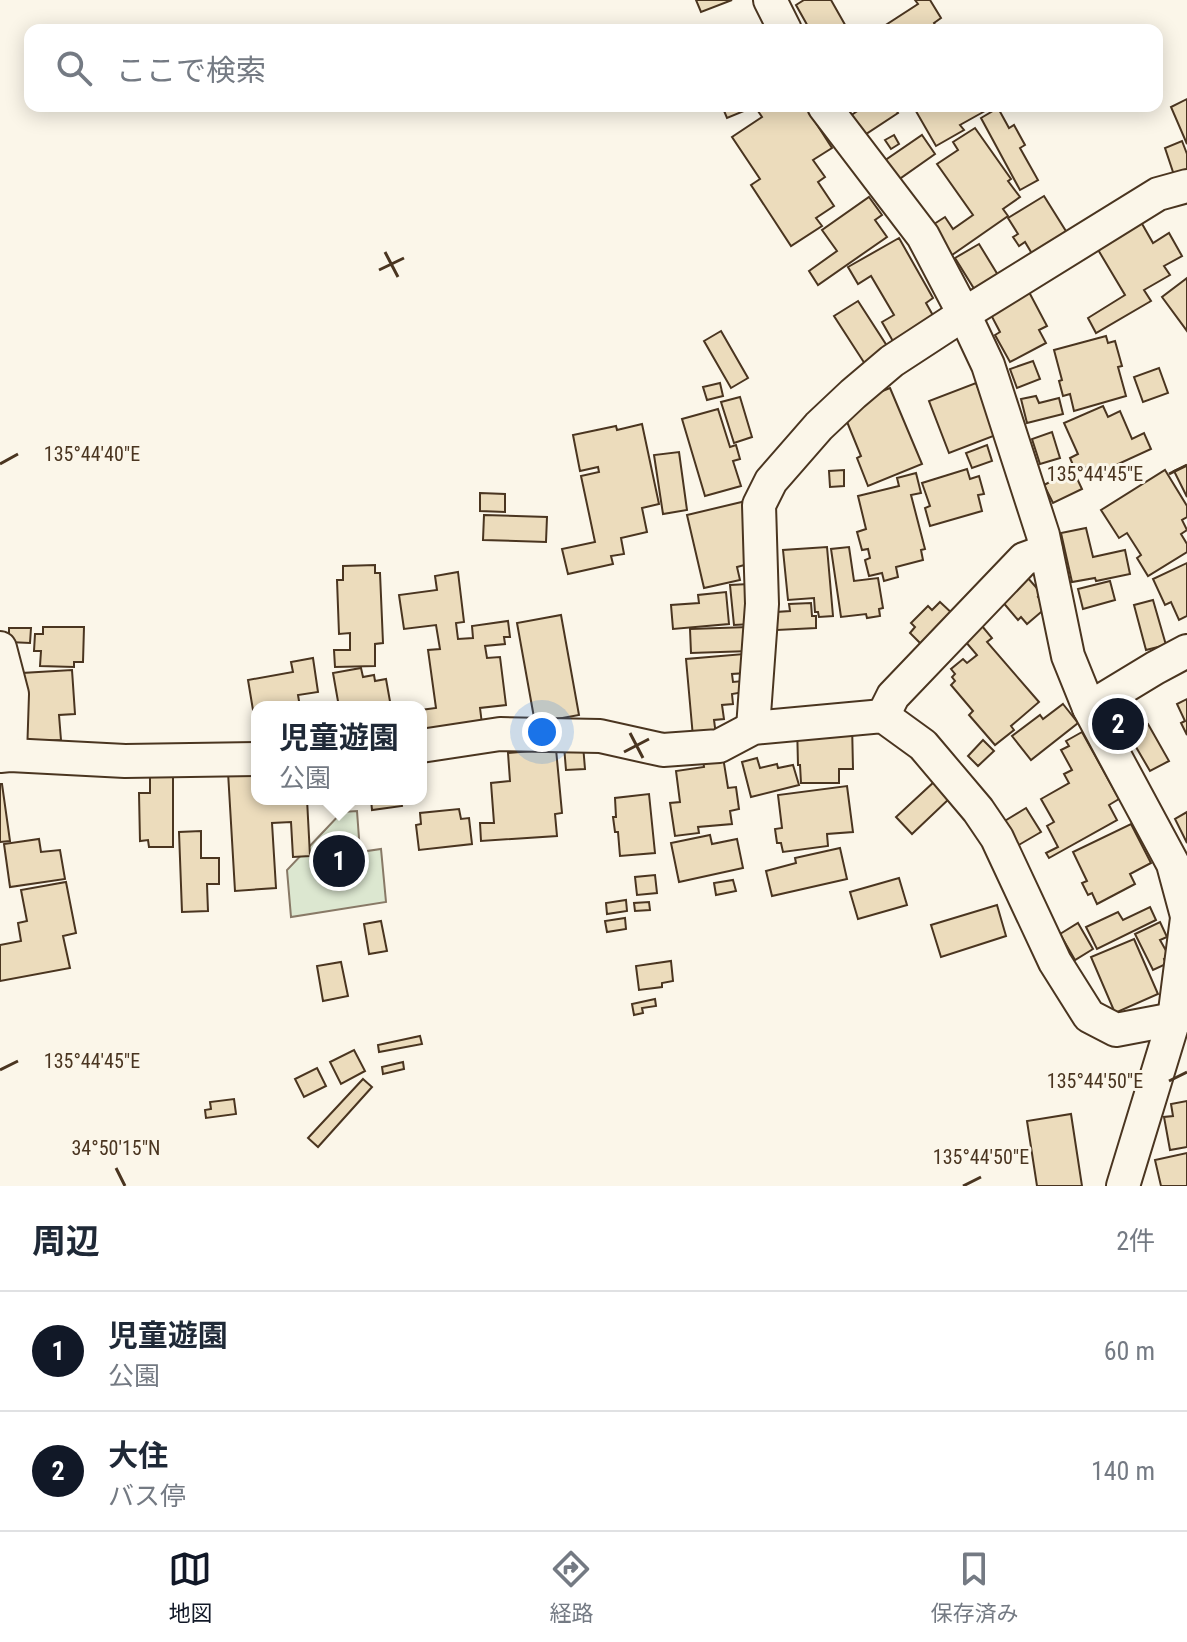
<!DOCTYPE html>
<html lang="ja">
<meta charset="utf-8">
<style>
:root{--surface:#fff;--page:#f2f2f3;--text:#1f2937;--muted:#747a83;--line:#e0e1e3;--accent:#111827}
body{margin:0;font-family:"Roboto Condensed","Noto Sans JP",sans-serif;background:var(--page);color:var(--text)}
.you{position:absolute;left:542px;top:732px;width:28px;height:28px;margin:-20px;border:6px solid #fff;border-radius:50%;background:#1a73e8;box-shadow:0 0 0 12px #1a73e833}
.badge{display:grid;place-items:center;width:52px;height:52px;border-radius:50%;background:var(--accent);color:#fff;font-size:26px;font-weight:700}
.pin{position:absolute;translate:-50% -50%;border:4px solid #fff;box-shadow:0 2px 8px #0006}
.popup{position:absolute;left:251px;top:701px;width:176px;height:104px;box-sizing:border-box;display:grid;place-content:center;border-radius:16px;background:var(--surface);filter:drop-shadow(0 2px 6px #0005);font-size:26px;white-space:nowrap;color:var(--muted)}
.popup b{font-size:30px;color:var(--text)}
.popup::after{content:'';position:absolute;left:50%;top:100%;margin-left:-16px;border:16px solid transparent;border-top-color:var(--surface)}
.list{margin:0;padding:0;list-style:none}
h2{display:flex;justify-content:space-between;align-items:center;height:104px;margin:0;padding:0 32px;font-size:34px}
h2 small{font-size:26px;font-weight:400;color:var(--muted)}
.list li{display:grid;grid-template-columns:52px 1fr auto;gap:24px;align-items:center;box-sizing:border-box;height:120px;padding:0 32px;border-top:2px solid var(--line)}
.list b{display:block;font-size:30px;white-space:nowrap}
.list p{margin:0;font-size:26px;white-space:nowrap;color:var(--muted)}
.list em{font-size:26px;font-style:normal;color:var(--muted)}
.icon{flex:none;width:44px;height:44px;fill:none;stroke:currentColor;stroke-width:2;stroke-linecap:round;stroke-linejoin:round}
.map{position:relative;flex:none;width:1187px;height:1186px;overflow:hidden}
.search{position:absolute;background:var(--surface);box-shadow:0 4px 20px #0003;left:24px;right:24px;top:24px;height:88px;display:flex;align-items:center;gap:20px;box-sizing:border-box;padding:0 28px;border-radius:16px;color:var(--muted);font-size:30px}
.sheet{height:344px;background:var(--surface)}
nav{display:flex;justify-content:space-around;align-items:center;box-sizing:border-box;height:112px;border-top:2px solid var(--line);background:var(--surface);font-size:22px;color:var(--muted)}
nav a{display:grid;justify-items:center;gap:4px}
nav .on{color:var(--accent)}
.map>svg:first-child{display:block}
</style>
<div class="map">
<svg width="1187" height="1186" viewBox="0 0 1187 1186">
<rect width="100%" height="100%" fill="#fbf6e9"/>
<!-- green -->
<polygon fill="#dce7d0" stroke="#887966" stroke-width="2" points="357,811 360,852 381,849 386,902 291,917 287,870 342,812"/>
<!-- building -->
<g fill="#ecdcbc" stroke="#4a3520" stroke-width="2">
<polygon points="696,0 732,0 701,12"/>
<polygon points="804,0 831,0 848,30 810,30 796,5"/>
<polygon points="915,0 930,0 941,18 934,23 938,30 878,30 918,4"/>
<polygon points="1187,99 1187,144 1171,107"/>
<polygon points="722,106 742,106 744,111 727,118"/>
<polygon points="765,106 805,106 832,148 813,160 825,177 818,182 834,206 816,218 822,226 791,246 751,185 760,179 732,137 762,117 758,111"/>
<polygon points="865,106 893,106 898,113 863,136 850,116"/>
<polygon points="913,106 982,106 985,111 960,125 964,130 936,146"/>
<polygon points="998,108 1009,128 1014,125 1025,145 1020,148 1038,180 1020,190 981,118"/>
<polygon points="975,128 1011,179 1008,181 1020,197 1003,209 1008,216 952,255 931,226 945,217 953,229 973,215 937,164 958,150 953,142"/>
<polygon points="894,135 899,144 891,149 885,140"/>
<polygon points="922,135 935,154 898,180 884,161"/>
<polygon points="1182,141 1187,154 1187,170 1174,175 1165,148"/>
<polygon points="1044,196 1069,236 1034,257 1025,242 1019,246 1013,237 1018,234 1008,218"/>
<polygon points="869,197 882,215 875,220 887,237 818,285 809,271 837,251 822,230"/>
<polygon points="1141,222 1153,243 1169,233 1182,256 1164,266 1170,275 1144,290 1151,301 1096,333 1088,318 1125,295 1097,248"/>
<polygon points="899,238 933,298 926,303 935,319 894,343 882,322 894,315 871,276 858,284 848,267"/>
<polygon points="979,244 1001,280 978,295 955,258"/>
<polygon points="1187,278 1187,331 1162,297"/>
<polygon points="1029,292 1047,326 1039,330 1046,343 1010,362 995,335 1000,332 990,313"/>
<polygon points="858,301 889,349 865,364 834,316"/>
<polygon points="721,331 748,378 731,388 704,341"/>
<polygon points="1106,336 1108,343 1115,341 1122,366 1118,367 1126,396 1074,411 1070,394 1063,396 1059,381 1062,380 1054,350"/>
<polygon points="1033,361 1040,379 1017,388 1010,369"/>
<polygon points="1159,368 1168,393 1143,402 1134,377"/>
<polygon points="720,383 723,396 707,400 703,387"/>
<polygon points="976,383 996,435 949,453 929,401"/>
<polygon points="890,388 922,464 868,486 857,458 861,456 843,412 857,401"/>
<polygon points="1036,396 1039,403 1059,398 1063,414 1027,423 1021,399"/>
<polygon points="740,397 752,437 734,443 721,402"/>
<polygon points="1103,406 1108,417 1120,411 1132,439 1144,433 1151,449 1105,470 1106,473 1092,479 1087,467 1076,472 1070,458 1078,454 1064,423"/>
<polygon points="718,409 730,447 736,445 740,459 733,461 741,486 705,496 682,419"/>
<polygon points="642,424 659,504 642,508 647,532 621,538 624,554 611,556 613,564 568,574 562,549 595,542 581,476 599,472 598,467 580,471 573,435 616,426 617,430"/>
<polygon points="1052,432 1060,458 1040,464 1032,439"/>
<polygon points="987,445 992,461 972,468 966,453"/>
<polygon points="679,452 687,510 663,514 654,455"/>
<polygon points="1187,465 1187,497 1174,471"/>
<polygon points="967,469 970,479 979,476 984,494 978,495 982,511 930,526 925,508 930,506 922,483"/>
<polygon points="844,470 844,486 830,487 829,471"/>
<polygon points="1073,470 1082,489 1053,503 1044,485"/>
<polygon points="1165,470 1187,506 1187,517 1182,520 1187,530 1181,534 1187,544 1187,552 1148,576 1137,558 1141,555 1127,533 1119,538 1101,510"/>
<polygon points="916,473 921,493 911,495 925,549 921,550 923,560 896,567 898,577 884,581 882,573 869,576 865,560 870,558 868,549 862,550 857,532 866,529 858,496 899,486 897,478"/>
<polygon points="480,493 505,494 505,512 480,511"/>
<polygon points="750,500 756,526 744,529 752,563 737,567 740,580 704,588 687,515"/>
<polygon points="484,515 547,517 546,542 483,540"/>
<polygon points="1086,528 1093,557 1125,550 1130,574 1096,581 1095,578 1072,582 1061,533"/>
<polygon points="827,547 833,616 819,617 818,612 815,612 814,598 788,600 783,550"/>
<polygon points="849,547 854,581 878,578 883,608 879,609 880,616 867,618 866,614 841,617 831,549"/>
<polygon points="1187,563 1187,616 1179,620 1171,602 1165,605 1153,579"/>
<polygon points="375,565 375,573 380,573 383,643 375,644 375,666 335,667 334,650 350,650 350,633 339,634 337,580 343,580 343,566"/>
<polygon points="458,572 464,622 456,623 458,639 473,638 472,626 508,621 510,637 504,637 505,644 485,646 487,658 500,657 506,705 480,708 482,724 421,731 421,710 436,708 428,650 440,649 436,625 404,629 399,595 437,590 435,576"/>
<polygon points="1027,577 1042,594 1038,597 1047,607 1027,624 1021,617 1018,620 1001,600"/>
<polygon points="1110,581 1115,600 1083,609 1078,589"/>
<polygon points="749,584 752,624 734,625 730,585"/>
<polygon points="726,592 729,624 673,629 671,605 699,603 698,595"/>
<polygon points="1153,600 1166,645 1146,650 1134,605"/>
<polygon points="940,602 955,616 925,648 910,633 915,627 911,623 928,606 932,610"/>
<polygon points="811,603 812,616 816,616 816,628 777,630 776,612 790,611 789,604"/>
<polygon points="561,615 579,715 535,723 517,623"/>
<polygon points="982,626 992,638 987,642 1039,702 1011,726 1014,730 995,745 969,715 973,711 951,685 955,681 952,677 955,674 951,669 963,659 967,663 977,655 965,641"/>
<polygon points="43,627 84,627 83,662 74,662 74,667 40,666 41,651 34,651 35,634 43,634"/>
<polygon points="749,627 750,651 691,653 690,629"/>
<polygon points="9,628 31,628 30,643 9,642"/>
<polygon points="744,654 746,673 732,674 733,682 743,681 744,692 732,694 733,704 722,705 724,719 714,720 716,735 693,737 686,659"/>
<polygon points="313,658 318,692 298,695 300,707 257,707 257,734 248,680 293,672 291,662"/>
<polygon points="361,668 363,677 374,675 375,681 386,679 391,707 339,707 333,673"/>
<polygon points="72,670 75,714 59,715 61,740 27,742 22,673"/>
<polygon points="1187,699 1187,735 1181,723 1185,721 1177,704"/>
<polygon points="1063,704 1078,723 1031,760 1012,736 1040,715 1043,719"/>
<polygon points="852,723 853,769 839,769 839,783 801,783 800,765 798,765 797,724"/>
<polygon points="1148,724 1169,761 1150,771 1129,735"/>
<polygon points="1082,732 1119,799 1109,805 1117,820 1049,858 1046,853 1058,847 1047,826 1054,822 1041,799 1069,783 1064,774 1072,770 1061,750 1069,746 1066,741"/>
<polygon points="983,740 994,751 978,766 968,756"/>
<polygon points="583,745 585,769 566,770 564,746"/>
<polygon points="556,749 562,813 555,814 557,836 481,841 480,823 494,823 491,783 510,781 508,753"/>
<polygon points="723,757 728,788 736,787 739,809 730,811 732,824 698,827 699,833 675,836 670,803 680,802 676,771 704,767 703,760"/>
<polygon points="757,758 760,768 777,764 778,768 793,765 799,785 751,797 742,762"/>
<polygon points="150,771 173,771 173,847 149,847 148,840 140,841 139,793 150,793"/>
<polygon points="257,771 257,799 307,799 310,856 293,857 291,822 272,823 276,888 235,891 228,772"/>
<polygon points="935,781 950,798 912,834 896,817"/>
<polygon points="0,784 2,784 10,841 0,842"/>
<polygon points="847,786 853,832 827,834 828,846 783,852 781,843 777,843 775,829 782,828 778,795"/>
<polygon points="649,794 655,853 620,856 618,832 615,832 613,817 616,817 615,798"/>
<polygon points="371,799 401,799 402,806 372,810"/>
<polygon points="1026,808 1041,832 1017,846 1003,822"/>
<polygon points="459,809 461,819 469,818 472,844 419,850 416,825 421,824 420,813"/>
<polygon points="1187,812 1187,843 1175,819"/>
<polygon points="1131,824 1151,863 1130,874 1135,884 1097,904 1092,893 1088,895 1082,883 1087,881 1073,852"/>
<polygon points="201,831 201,858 219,858 219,884 207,884 208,911 182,912 179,832"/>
<polygon points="710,835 712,844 737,839 743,868 679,882 671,843"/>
<polygon points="39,839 41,852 60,850 65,879 10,887 4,844"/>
<polygon points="840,848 847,879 772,896 766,871 796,863 795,858"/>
<polygon points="655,875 657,893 637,895 635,877"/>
<polygon points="899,878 907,905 858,919 850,892"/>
<polygon points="733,880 736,891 716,895 714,883"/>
<polygon points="66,882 76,933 63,936 70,968 0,981 0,945 21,941 18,923 27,921 21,890"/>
<polygon points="626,900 627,911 607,914 606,903"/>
<polygon points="649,902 650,910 635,911 634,903"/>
<polygon points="997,905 1006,936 941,957 931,925"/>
<polygon points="1150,907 1156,920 1097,949 1086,927 1118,912 1123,920"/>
<polygon points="625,918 626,929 607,932 605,921"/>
<polygon points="381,921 387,951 369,954 364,924"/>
<polygon points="1160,922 1167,937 1160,940 1169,956 1164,959 1166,964 1153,970 1135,934"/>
<polygon points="1078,923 1093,949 1075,960 1060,934"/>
<polygon points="1134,939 1158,994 1115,1013 1091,957"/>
<polygon points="671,961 673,981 662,983 662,987 639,990 636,966"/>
<polygon points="341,962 348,996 323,1001 317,966"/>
<polygon points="655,999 656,1006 642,1008 643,1013 634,1015 632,1004"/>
<polygon points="420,1036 422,1044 379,1052 378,1045"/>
<polygon points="354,1050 365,1071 341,1084 330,1062"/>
<polygon points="403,1062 404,1069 383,1074 382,1067"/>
<polygon points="317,1068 326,1086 304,1097 295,1079"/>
<polygon points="363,1079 372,1087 318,1147 308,1138"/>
<polygon points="234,1099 236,1114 206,1118 205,1110 211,1109 210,1102"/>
<polygon points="1187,1101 1187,1147 1170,1150 1164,1117 1173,1116 1171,1104"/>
<polygon points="1071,1114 1082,1186 1037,1186 1027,1121"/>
<polygon points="1187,1153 1187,1186 1161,1186 1155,1160"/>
</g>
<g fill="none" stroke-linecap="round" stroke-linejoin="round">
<!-- minor casing -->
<g stroke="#4a3520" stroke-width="36">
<g id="minor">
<polyline points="770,0 785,30"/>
<polyline points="824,106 923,236 964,314 988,365 1043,535 1068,656 1089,708 1173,864 1187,916"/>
<polyline points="0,648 12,694 10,755"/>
<polyline points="1089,708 1155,668 1187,651"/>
<polyline points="883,716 893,696 1024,559 1046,551"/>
<polyline points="753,728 762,604 759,505 771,481 819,426 853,394 892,361 964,314 1158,194 1187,186"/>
<polyline points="421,746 500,734 600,736 663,750 719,746 753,728 883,716 923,745 978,810 997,838 1055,962 1089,1016 1116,1030 1174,1019 1187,1015"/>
<polyline points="0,756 10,755 125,761 257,759"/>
<polyline points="1123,1186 1174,1019 1187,918"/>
</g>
</g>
<!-- minor -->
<use href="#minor" stroke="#fbf6e9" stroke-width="32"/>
</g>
<!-- ticks -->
<path fill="none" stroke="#4a3520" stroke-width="3" d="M385,252L398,277M379,270L404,258M0,464L18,454M1169,474L1187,465M630,733L643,758M624,752L649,739M0,1070L18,1061M1169,1081L1187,1072M116,1168L125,1186M963,1186L981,1177"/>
<g font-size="20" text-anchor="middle" fill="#4a3520" stroke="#fbf6e9" stroke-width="6" stroke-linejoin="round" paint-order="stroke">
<text x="92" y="461">135°44'40"E</text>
<text x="1095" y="481">135°44'45"E</text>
<text x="92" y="1068">135°44'45"E</text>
<text x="1095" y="1088">135°44'50"E</text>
<text x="116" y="1155">34°50'15"N</text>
<text x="981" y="1164">135°44'50"E</text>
</g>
</svg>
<div class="you"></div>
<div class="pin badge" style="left:339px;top:861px">1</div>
<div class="popup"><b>児童遊園</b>公園</div>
<div class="pin badge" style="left:1118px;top:724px">2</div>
<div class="search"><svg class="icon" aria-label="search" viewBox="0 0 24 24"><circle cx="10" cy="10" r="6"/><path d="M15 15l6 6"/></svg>ここで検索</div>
</div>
<section class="sheet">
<h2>周辺<small>2件</small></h2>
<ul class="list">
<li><span class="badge">1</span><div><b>児童遊園</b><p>公園</p></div><em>60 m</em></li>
<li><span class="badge">2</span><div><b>大住</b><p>バス停</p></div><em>140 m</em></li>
</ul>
</section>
<nav>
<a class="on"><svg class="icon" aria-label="map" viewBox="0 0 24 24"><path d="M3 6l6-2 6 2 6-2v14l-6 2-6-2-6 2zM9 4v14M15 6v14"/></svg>地図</a>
<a><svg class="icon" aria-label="directions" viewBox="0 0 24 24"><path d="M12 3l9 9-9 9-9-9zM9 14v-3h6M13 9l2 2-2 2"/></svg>経路</a>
<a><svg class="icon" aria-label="saved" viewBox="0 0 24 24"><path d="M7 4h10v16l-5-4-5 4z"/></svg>保存済み</a>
</nav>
